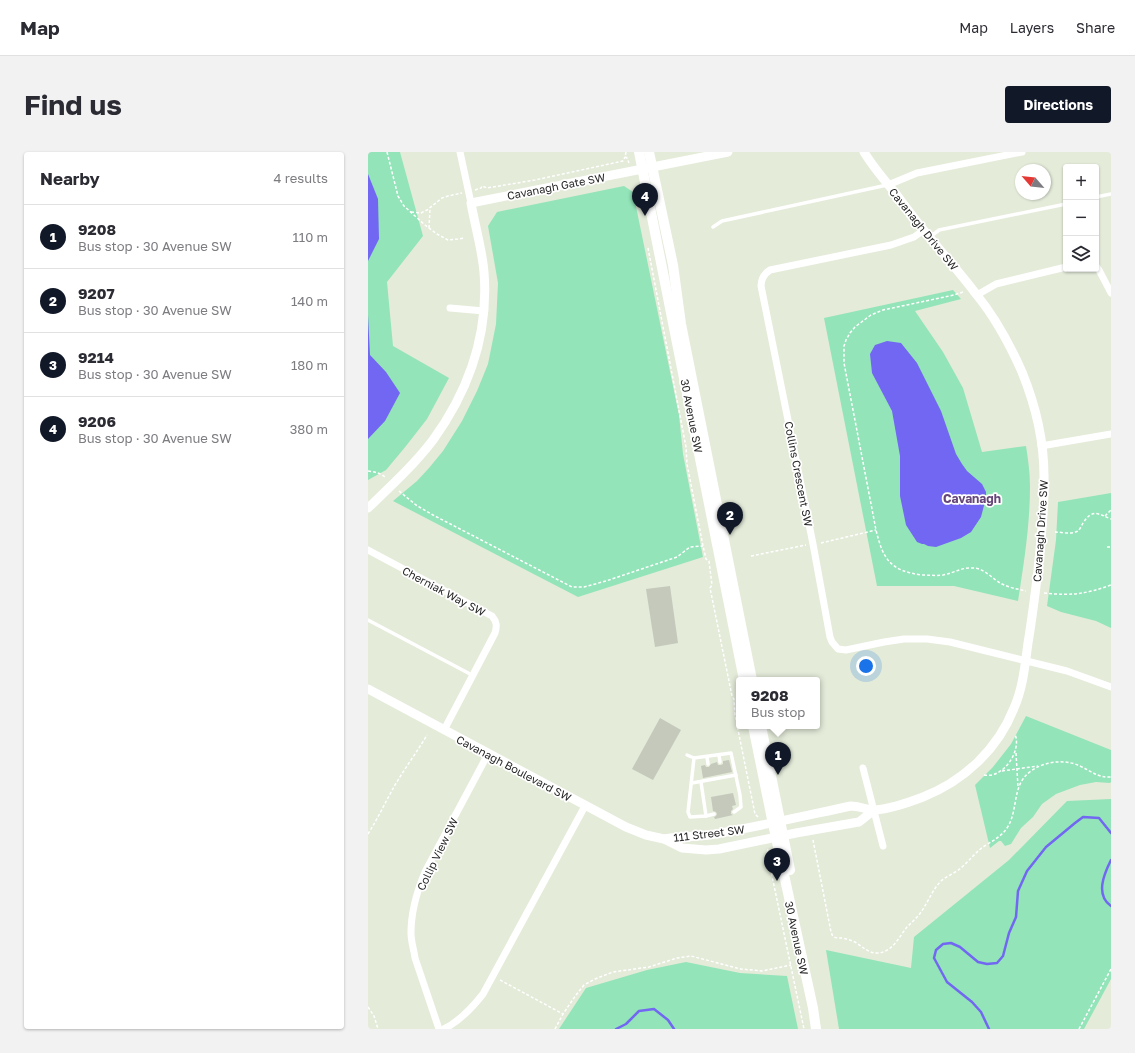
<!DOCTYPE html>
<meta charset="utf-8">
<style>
:root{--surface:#fff;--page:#f2f2f3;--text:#2b2b33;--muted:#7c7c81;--line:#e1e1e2;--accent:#111827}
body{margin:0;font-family:"Golos Text",sans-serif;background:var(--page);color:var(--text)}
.controls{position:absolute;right:12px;top:12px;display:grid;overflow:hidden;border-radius:4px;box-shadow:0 1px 3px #0004}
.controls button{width:36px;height:36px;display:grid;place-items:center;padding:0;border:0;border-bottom:1px solid var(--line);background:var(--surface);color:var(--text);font:20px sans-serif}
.compass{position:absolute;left:647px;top:12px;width:36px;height:36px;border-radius:50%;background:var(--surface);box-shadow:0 1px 3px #0004;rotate:298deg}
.you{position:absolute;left:498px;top:514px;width:14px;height:14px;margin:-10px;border:3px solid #fff;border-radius:50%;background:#1a73e8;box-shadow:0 0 0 6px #1a73e833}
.badge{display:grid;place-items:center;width:26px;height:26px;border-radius:50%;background:var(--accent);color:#fff;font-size:13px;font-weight:700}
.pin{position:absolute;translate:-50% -33px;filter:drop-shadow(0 1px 2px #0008)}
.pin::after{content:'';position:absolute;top:21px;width:14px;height:12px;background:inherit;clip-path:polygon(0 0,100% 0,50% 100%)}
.popup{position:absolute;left:368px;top:525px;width:84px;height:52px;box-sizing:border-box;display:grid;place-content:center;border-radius:4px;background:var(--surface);filter:drop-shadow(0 1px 3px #0005);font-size:13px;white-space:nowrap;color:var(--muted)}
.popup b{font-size:15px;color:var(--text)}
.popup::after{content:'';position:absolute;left:50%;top:100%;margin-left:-8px;border:8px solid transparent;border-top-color:var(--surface)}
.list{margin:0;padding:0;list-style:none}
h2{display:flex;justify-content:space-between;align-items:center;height:52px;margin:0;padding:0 16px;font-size:17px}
h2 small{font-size:13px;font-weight:400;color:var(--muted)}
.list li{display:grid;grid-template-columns:26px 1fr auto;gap:12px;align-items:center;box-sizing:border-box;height:64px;padding:0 16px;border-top:1px solid var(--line)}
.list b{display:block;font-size:15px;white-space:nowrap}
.list p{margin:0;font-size:13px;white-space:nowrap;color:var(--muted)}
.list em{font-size:13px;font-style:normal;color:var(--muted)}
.icon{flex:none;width:22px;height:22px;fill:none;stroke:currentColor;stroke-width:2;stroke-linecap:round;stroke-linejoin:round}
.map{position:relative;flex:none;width:743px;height:877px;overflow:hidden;border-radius:4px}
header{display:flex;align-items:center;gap:24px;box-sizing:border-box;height:56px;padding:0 20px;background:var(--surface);border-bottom:1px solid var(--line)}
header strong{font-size:19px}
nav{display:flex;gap:22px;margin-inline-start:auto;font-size:14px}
.intro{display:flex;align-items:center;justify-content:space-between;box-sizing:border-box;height:96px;padding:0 24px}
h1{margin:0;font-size:28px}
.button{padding:10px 18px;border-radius:4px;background:var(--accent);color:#fff;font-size:14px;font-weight:700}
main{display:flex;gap:24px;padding:0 24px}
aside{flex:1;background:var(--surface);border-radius:4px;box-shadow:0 1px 3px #0004}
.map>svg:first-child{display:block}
</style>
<header>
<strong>Map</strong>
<nav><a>Map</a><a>Layers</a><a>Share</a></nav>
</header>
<div class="intro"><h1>Find us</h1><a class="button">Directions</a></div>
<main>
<aside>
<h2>Nearby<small>4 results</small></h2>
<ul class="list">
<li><span class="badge">1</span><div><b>9208</b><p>Bus stop · 30 Avenue SW</p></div><em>110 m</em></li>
<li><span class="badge">2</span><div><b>9207</b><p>Bus stop · 30 Avenue SW</p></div><em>140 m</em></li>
<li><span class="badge">3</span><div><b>9214</b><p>Bus stop · 30 Avenue SW</p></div><em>180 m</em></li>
<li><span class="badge">4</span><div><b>9206</b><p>Bus stop · 30 Avenue SW</p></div><em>380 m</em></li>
</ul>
</aside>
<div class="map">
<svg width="743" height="877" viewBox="0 0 743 877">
<rect width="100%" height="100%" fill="#e4ebd9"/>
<!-- green -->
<g fill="#93e4b9">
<polygon points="0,0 32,0 55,84 19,130 25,194 81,226 59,267 38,294 18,318 0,328"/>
<polygon points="256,34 265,40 311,263 315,302 335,405 210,445 25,349 49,329 61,316 75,299 94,269 109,239 120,212 128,172 130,131 120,74 129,60"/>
<path d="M585,138L593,147L547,159L575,200L595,236L614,300L658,294C660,307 662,321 662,334C662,373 656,411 650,449L586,434H509L456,166Z"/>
<polygon points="743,341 743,476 728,469 693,460 679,454 688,388 690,350"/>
<polygon points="658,564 743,598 743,630 742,631 728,630 712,633 688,642 674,652 665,665 653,676 643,692 637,694 633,689 631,689 622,696 607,633 625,615 643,592"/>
<polygon points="743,647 743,827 716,877 471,877 458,798 543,816 546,785 641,708 699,649"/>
<polygon points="318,810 372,821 419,824 430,877 191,877 218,836 279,818"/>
</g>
<!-- water -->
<g fill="#7267f2">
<polygon points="0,22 10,47 11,87 0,109"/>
<polygon points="0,163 2,203 18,220 32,241 17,269 0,287"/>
<polygon points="519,189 533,191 549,211 573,259 588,302 594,312 599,319 614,332 618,340 618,346 613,365 603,380 593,386 568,395 560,394 556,392 554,392 549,390 538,373 532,344 532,304 524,259 504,221 502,202 507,193"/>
</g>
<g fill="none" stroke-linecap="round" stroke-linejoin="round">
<!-- stream -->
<g stroke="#7267f2" stroke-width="2.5">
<path d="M743,708C736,722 727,743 743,754"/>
<polyline points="248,877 258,872 271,859 286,857 300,868 306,877"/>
<polyline points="621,877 613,860 604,850 579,830 566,806 568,798 575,792 583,791 592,795 610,810 619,812 629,811 635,804 641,781 648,765 650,739 659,719 678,695 707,671 715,665 731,666 743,681"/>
</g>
</g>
<!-- building -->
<g fill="#c4c9bc">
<polygon points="302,434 310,491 287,495 278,437"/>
<polygon points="292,566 313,578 285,628 264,617"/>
<polygon points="361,608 364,620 335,626 333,614 337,613 338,615 341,615 343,612 349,610 350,613 353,613 355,612 355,609"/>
<polygon points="365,641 368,653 364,654 365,657 363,659 363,662 365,663 347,667 346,665 348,664 349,662 348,660 345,659 343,645"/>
</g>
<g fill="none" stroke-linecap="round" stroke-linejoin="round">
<!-- path -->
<g stroke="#fff" stroke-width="1.5" stroke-dasharray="3 2" stroke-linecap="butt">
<polyline points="19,0 30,44 36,54 57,73 69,82 80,88 90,87 97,86"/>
<polyline points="258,0 257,5 259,6 261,11"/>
<polyline points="107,38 113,36 114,34 119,36 167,28 255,9 257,5"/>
<polyline points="43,60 53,61 59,58 74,46 80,44 94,41"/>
<polyline points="61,76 62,56"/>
<polyline points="280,96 318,295 319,312 335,394 338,407 341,409 344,433 342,436 364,544 366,547 367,563 387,662 390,665"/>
<path d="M595,140L586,143L515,158L503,163L487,175L482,181L478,188L476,194V211L508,378C515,407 522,419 554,423C561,423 568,424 575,423C586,421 594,415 605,416C617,416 625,428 634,432C642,436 650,437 658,439"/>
<path d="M0,319C7,320 13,321 18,326"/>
<polyline points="31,339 48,353 65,363 204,435 216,435 238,429 309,405 322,395 335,394"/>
<polyline points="737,364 743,358"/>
<path d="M687,380C694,380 703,383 710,379C712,377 714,373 715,371C725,356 730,362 743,367"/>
<polyline points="453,391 508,378"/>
<polyline points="739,395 743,395"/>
<polyline points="383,404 438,393"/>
<path d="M676,441C703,444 718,442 743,433"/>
<polyline points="648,601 650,635"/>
<polyline points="634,619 670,614"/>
<path d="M616,623C635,627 654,599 647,582"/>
<path d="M0,682C10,666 18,649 27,633C37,616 49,600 59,583"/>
<path d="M445,688L463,780C464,782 464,784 466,785C468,786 470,786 472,786C477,786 482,788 487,790C495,795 501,802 511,801C525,799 531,785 539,775C545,769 551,764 555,757C561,748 565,737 573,729C579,724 587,721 593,716C601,709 607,701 615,695C624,689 633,685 639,676C651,658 643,633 663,619C677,609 697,607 712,614C723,619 730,626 743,625"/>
<polyline points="400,697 399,700 436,877"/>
<polyline points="132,828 195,862"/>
<polyline points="0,855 6,864 10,877"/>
<polyline points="187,877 195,862 208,843 216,833 227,827 245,820 281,815 309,806 323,804 373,817 394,819 423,813"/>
<polyline points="711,877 743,817"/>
</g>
<!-- service -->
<g stroke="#fff" stroke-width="3.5">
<polyline points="728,45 743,42"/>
<polyline points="345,75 354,69 519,33"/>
<polyline points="562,85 571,78 698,52"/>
<polyline points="0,468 104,523"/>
<polyline points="319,603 326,606"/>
<polyline points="351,603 352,610"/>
<polyline points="339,605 340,612"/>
<polyline points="333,630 338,664"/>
<polyline points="324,631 368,623"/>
<polyline points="346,662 338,664 322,665 320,660 326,606 363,601 372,643 373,655 366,660"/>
</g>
<!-- minor -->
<g stroke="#fff" stroke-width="7">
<polyline points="92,0 103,51"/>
<polyline points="520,33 549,21 654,0"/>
<path d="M556,78L546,85L523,93L402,118C396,122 393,127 393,134L445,392L462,485L464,490L470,497L478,498L516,490L536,487H559L582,490L699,519L743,535"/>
<polyline points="728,114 731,118 743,141"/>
<polyline points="609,143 628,132 698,115"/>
<polyline points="82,156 116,159"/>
<polyline points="673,294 743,282"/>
<path d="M0,398L124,464C129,470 129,474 127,481L76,578"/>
<polyline points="495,616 515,694"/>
<path d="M71,877L47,806C46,798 43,790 43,781C43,760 49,739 57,720L120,602"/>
<path d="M76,877C92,869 104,856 115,842L217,654"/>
</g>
<!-- tertiary -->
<g stroke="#fff" stroke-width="9">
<path d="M0,356C22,335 46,313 65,288C101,238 121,183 116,120C114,97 107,74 103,51L360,0"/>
<polyline points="0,537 258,675 278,683 296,687 314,696 338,698 351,697 428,681 485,671 491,670 506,658"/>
<path d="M296,687C311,684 326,685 341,683C389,675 436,664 483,654C491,654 499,658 507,658C521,657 542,650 555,645C596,629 630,597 646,556C655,536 657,513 660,491C664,467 667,443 670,418C673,387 677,355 676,324C676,289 667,252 654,220C642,193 627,165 608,142C594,123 578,106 564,88C551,73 540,58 528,42C517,29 505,15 496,0"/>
</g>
<!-- secondary -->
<g stroke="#fff" stroke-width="10">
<polyline points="271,0 376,528"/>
<polyline points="281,0 305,113 313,172 384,528"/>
<polyline points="385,574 405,672 445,856 448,877"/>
<polyline points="393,574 422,718"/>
</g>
</g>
<g text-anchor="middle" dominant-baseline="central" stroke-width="3.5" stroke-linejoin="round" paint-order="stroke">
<!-- street labels -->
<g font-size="11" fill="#282828" stroke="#fff">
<text transform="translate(188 34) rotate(-11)">Cavanagh Gate SW</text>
<text transform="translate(556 77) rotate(51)">Cavanagh Drive SW</text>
<text transform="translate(324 264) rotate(79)">30 Avenue SW</text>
<text transform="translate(431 322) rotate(79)">Collins Crescent SW</text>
<text transform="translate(672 379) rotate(-86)">Cavanagh Drive SW</text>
<text transform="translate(76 439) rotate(28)">Cherniak Way SW</text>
<text transform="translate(146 616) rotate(28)">Cavanagh Boulevard SW</text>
<text transform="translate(341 681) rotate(-7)">111 Street SW</text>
<text transform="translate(69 702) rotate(-64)">Collip View SW</text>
<text transform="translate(429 786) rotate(78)">30 Avenue SW</text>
</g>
<!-- neighbourhood labels -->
<g font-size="12" font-weight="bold" fill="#67477a" stroke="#fff">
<text x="604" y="346">Cavanagh</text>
</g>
</g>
</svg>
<div class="controls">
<button>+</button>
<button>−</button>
<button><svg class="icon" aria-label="layers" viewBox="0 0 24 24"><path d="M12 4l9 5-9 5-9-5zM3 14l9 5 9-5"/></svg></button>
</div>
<svg class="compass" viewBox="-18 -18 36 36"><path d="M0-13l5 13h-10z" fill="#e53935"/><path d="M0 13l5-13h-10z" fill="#7c7c81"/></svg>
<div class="you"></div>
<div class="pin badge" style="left:410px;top:623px">1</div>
<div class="popup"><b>9208</b>Bus stop</div>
<div class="pin badge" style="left:362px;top:383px">2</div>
<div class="pin badge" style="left:409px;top:729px">3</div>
<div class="pin badge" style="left:277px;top:64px">4</div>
</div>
</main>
